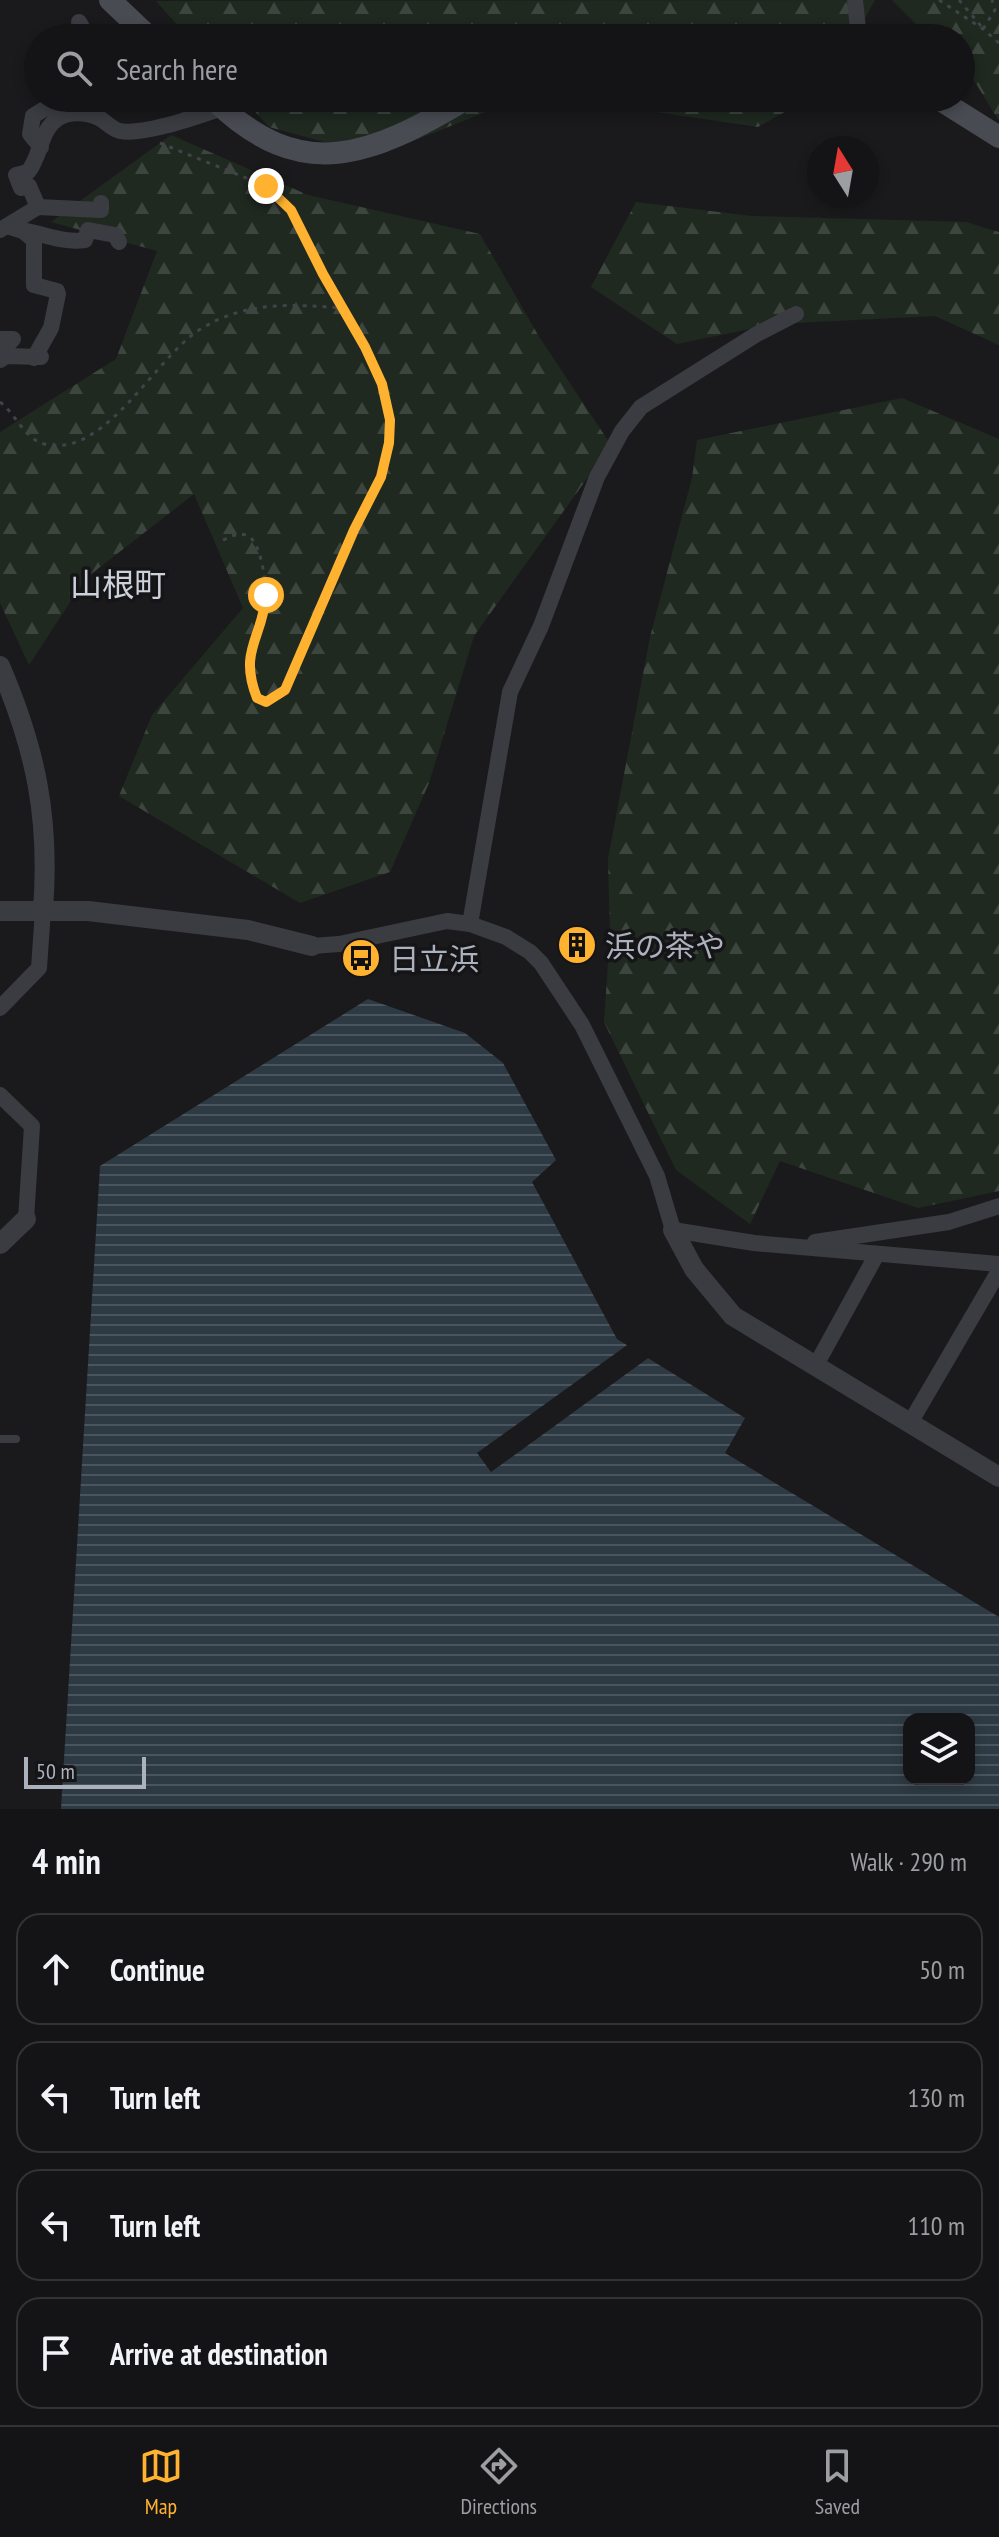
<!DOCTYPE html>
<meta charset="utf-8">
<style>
:root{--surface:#141416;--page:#1d1d1f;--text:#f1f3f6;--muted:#9d9ea1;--line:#333335;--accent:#ffb230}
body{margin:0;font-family:"PT Sans Narrow","Noto Sans JP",sans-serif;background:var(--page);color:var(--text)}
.controls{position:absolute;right:24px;bottom:24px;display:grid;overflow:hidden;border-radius:16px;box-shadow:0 4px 12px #0003}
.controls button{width:72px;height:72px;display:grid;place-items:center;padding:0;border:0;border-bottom:2px solid var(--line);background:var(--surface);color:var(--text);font:40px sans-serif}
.compass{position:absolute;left:807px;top:136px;width:72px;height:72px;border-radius:50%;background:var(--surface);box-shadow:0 4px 12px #0003;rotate:349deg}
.scale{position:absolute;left:24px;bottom:20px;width:122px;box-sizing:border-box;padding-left:8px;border:4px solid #acb2bd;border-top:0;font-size:22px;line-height:28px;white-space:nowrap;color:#acb2bd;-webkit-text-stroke:6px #151518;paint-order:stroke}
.stop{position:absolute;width:24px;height:24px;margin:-18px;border:6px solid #ffb230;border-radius:50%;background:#fff}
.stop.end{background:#ffb230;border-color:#fff;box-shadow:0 2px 8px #0008}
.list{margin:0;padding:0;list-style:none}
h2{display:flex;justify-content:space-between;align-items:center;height:104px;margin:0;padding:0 32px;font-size:34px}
h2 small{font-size:26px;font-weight:400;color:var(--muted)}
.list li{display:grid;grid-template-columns:52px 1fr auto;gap:24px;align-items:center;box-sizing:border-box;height:112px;margin:0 16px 16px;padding:0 16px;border:2px solid var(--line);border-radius:24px}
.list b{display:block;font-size:30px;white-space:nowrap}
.list em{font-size:26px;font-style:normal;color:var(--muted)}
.icon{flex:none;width:44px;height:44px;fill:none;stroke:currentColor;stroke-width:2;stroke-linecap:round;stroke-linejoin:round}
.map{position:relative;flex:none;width:999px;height:1809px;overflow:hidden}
.search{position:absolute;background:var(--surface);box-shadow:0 4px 12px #0003;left:24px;right:24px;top:24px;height:88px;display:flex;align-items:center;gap:20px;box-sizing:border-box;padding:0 28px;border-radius:44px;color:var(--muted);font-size:30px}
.sheet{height:616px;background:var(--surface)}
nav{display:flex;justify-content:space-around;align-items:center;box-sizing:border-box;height:112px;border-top:2px solid var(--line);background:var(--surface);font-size:22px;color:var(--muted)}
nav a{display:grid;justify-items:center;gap:4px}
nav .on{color:var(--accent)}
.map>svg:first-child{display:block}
</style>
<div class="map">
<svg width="999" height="1809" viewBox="0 0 999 1809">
<defs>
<pattern id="forest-firs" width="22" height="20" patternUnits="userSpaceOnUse" patternTransform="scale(2)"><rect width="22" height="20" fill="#1f2920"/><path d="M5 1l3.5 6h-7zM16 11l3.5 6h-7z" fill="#3d463e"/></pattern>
<pattern id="water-rules" width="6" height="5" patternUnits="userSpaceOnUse" patternTransform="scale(2)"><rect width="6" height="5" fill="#2e3a43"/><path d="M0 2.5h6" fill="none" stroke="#4a545c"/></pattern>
</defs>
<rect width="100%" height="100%" fill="#1a1a1d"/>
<!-- forest -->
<g fill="url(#forest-firs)">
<polygon points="875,0 854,38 189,38 156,1"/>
<polygon points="892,0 999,0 999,121 975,82 961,68 961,38 930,38"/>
<polygon points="243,98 809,98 758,127 616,106 503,105 376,156 269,127"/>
<polygon points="171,135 308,195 480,234 538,335 611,445 474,636 429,783 390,872 300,903 119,796 152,715 243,608 194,494 86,578 29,665 0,603 0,432 116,359 157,251 51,222"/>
<polygon points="636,202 752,216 966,222 999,232 999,345 935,316 774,324 677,344 591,287"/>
<polygon points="902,398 999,439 999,1191 918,1208 780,1161 750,1224 676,1170 604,1022 610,933 608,859 650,637 692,478 697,440"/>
</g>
<!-- water -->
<path fill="url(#water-rules)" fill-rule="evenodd" d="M368,999L465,1033L503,1063L556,1160L532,1182L617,1339L745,1418L725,1453L999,1617V1809H61L100,1166ZM909,1719H969V1779H909Z"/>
<!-- pier -->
<polygon fill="#1a1a1d" points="630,1343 651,1356 491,1472 477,1453"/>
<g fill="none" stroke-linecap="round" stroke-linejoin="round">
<!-- path -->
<g stroke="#414349" stroke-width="3" stroke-dasharray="4 6" stroke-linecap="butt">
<polyline points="939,0 983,29 999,43"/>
<polyline points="959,0 981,26"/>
<polyline points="983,29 995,10 992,0"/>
<path d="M160,143L266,186L291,210L382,384L390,420L386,465L354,530L290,681C284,693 275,702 260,702C253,692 249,679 249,667C248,644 261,627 265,606C268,592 262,542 248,536C238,531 227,538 218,543"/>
<path d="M0,402C18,416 25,442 49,445C107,454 155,359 199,330C245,301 291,304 341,308"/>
</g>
<!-- service -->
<polyline stroke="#3b3c42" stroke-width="8" points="0,1439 16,1439"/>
<!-- minor -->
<g stroke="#3b3c42" stroke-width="16">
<polyline points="855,0 859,38"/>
<polyline points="79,22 88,38"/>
<polyline points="41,147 30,134 33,116 62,98"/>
<polyline points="38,207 101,210 101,203"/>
<polyline points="7,226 23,231 34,240 34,285 57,291 58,294 51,328 34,358"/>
<path d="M0,230L38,207L29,186L21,188L16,175L28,172C41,156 40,131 57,119C68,111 87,112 99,118C107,122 111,129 120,131C143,136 198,116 222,108"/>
<path d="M27,231C46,235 65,243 85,240L88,230L115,235L119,242"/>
<polyline points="0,339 13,339 0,353"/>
<polyline points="0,360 6,356 41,357"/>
<polyline points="470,924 510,692 541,626 597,477 622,431 641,407 757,334 796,314"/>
<polyline points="312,946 339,944 447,921 470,924 506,937 530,952 541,963 582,1025 657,1176 673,1230 754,1243 999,1264"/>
<polyline points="0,1008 39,968 43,910"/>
<polyline points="0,1095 32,1126 26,1219"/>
<polyline points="815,1242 949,1222 999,1206"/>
<polyline points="816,1365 877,1254"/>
<polyline points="910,1423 999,1271"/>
</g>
<!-- tertiary -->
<g stroke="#3b3c42" stroke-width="20">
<path d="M0,666C36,750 50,818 43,910"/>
<polyline points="0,911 88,911 248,930 312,946"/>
<polyline points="673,1230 694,1269 733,1316 999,1477"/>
<polyline points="0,1244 26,1219"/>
</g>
<!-- secondary -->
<g stroke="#494b53" stroke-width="22">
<polyline points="110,0 150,38"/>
<path d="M212,98C302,187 372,155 468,98"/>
<polyline points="937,98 999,137"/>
</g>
</g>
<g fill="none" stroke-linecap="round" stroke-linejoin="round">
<!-- route -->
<path stroke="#ffb230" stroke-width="10" d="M266,186L291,210L323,274L365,347L382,384L390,420L389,443L381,477L354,530L285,690L266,702L257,698C238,650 263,638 266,595"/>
</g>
<!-- icons -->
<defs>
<g id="building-disc" transform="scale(2)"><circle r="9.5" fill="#ffb230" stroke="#151518"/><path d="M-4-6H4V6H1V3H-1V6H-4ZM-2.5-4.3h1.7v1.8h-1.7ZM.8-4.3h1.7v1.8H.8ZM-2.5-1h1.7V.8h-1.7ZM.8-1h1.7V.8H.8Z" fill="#111"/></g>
<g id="bus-disc" transform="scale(2)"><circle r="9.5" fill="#ffb230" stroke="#151518"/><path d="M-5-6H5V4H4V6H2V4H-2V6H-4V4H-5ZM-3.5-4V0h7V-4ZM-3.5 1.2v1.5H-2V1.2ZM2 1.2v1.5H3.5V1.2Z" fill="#111"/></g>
</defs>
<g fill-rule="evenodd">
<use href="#building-disc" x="577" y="945"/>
<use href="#bus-disc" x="361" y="958"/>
</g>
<g text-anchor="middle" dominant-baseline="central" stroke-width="7" stroke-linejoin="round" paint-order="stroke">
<!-- poi labels -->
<g font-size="30" fill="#acb2bd" stroke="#151518" text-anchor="start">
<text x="605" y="945">浜の茶や</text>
<text x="389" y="958">日立浜</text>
</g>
<!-- neighbourhood labels -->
<g font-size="32" fill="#cdd1d9" stroke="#151518">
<text x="118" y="584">山根町</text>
</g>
</g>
</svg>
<div class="controls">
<button><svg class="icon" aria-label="layers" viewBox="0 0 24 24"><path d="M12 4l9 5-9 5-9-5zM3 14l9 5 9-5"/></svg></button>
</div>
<svg class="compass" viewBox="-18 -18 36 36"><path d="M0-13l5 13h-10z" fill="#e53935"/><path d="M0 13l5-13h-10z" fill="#9d9ea1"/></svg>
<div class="scale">50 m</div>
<div class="stop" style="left:266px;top:595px"></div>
<div class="stop end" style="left:266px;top:186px"></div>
<div class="search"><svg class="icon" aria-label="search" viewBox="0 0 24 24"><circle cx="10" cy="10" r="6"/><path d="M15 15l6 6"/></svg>Search here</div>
</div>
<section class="sheet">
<h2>4 min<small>Walk · 290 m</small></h2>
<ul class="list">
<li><svg class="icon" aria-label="ahead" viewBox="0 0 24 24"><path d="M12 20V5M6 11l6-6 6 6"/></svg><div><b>Continue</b></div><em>50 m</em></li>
<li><svg class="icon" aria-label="left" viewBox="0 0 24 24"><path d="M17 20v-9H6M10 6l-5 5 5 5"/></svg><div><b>Turn left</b></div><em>130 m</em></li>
<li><svg class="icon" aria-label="left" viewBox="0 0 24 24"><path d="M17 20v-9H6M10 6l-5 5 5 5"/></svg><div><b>Turn left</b></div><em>110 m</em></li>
<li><svg class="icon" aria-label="arrive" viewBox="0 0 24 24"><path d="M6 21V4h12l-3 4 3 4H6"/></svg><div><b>Arrive at destination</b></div></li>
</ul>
</section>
<nav>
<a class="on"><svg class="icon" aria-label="map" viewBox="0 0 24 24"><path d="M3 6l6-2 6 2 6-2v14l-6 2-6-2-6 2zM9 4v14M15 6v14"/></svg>Map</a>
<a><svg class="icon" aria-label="directions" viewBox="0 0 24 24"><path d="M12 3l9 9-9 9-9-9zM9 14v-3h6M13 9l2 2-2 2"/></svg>Directions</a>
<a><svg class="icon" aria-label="saved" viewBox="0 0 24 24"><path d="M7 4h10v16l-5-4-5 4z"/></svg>Saved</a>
</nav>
